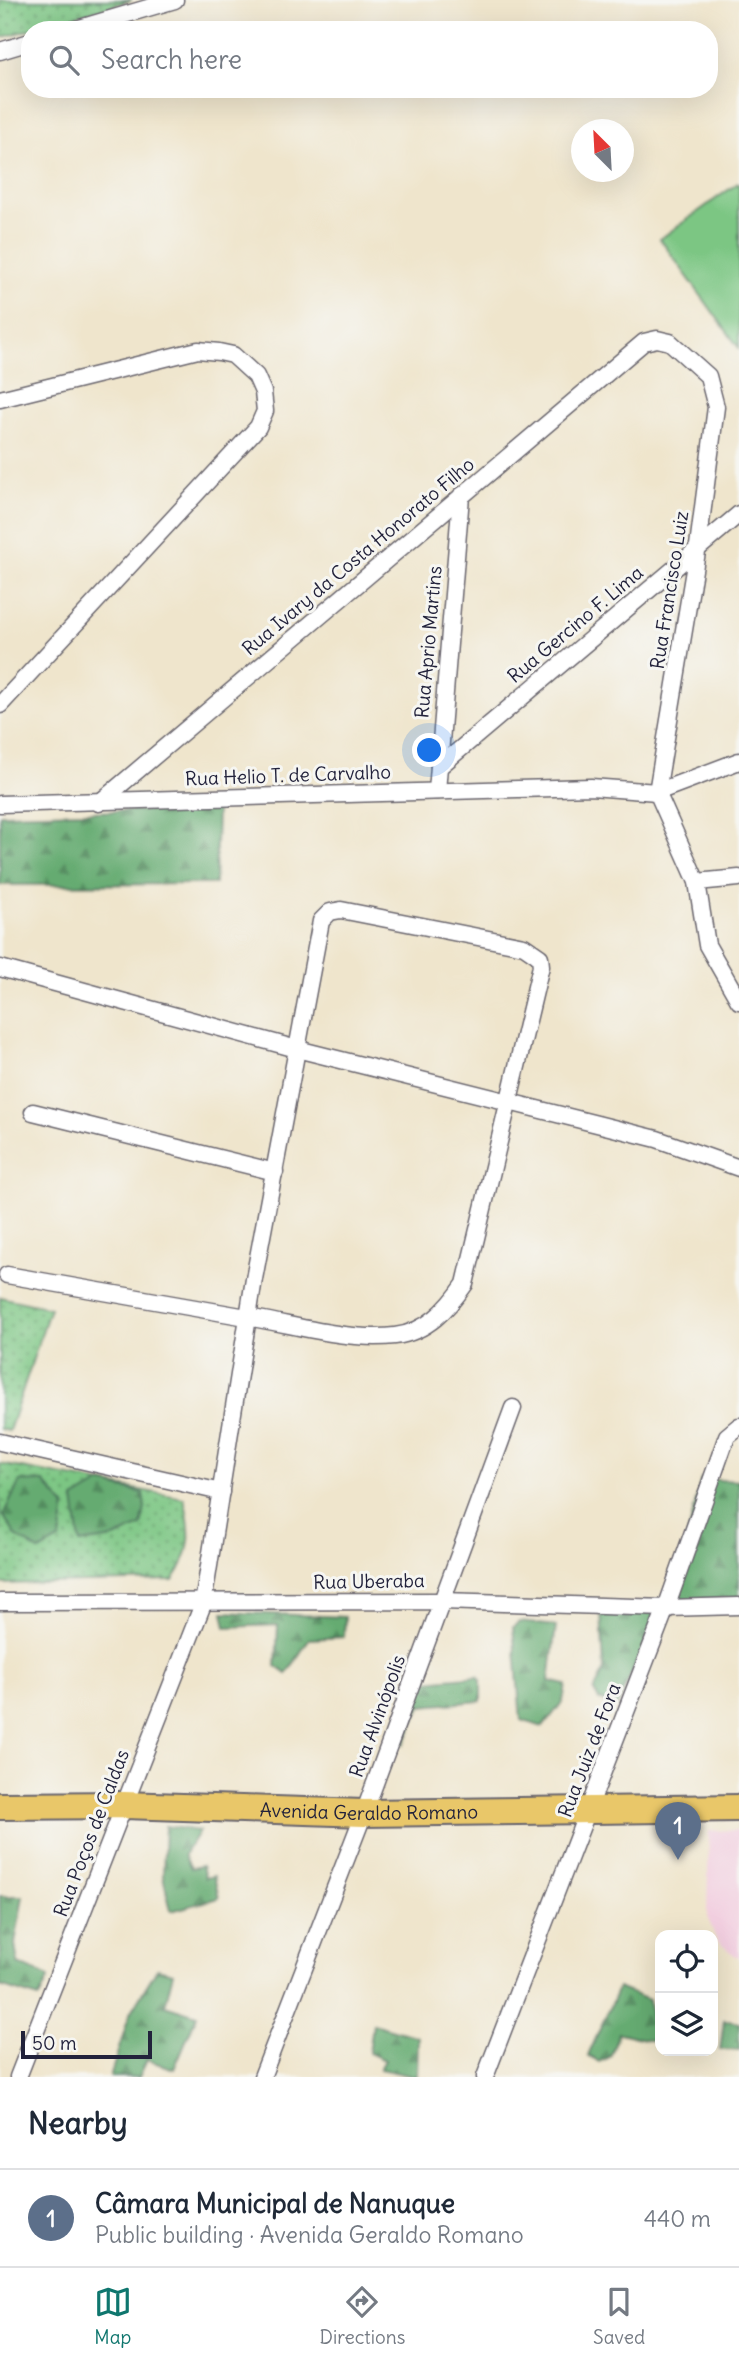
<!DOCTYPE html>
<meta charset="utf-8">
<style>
:root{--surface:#fff;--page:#f2f2f3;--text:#1f2937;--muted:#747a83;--line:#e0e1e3;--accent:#0f766e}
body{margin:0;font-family:Delius,sans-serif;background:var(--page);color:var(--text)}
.controls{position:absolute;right:21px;bottom:21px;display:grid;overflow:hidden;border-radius:14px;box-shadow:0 7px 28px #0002}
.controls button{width:63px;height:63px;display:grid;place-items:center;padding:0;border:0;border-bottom:2px solid var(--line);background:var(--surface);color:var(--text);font:35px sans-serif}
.compass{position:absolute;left:571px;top:119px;width:63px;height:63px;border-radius:50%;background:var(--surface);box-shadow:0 7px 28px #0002;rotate:336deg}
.scale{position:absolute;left:21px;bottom:18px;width:131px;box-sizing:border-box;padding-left:7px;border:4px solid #22223b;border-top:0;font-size:19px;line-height:24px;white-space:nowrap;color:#22223b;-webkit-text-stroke:5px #f6f6f2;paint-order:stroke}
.you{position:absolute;left:430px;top:751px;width:24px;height:24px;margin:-18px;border:5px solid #fff;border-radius:50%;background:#1a73e8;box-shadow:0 0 0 10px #1a73e833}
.badge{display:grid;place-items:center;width:46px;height:46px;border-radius:50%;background:var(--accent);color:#fff;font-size:23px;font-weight:700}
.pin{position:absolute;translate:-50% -58px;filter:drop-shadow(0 2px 4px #0008)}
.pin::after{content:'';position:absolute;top:37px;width:24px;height:21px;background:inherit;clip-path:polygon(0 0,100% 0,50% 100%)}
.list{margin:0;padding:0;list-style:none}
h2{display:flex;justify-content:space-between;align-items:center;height:91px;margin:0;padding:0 28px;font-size:30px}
h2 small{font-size:23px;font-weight:400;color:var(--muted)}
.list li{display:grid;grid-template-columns:46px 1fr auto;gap:21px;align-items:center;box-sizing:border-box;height:98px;padding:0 28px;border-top:2px solid var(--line)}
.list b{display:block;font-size:26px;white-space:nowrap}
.list p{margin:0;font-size:23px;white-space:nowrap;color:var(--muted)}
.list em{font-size:23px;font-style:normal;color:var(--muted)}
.icon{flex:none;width:38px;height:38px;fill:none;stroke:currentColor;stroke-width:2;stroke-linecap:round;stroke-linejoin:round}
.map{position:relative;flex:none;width:739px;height:2077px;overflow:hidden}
.search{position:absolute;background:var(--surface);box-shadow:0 7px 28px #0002;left:21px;right:21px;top:21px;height:77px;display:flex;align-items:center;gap:18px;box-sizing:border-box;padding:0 24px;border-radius:28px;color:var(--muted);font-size:26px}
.sheet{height:189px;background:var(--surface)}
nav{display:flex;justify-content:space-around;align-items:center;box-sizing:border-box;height:98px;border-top:2px solid var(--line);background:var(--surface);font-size:19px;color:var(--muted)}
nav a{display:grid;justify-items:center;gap:4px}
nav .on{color:var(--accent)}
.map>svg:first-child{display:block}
</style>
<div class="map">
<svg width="739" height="2077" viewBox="0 0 739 2077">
<defs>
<pattern id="grass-dots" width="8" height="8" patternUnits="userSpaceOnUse" patternTransform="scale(1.75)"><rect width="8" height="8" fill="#7cc683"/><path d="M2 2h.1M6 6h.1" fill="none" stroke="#65a06c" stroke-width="1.8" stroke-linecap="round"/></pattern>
<pattern id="forest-firs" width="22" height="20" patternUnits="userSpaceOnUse" patternTransform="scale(1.75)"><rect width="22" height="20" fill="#65ab71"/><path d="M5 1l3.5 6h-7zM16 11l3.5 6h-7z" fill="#538b5e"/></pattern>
</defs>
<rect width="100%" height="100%" fill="#f6f6f2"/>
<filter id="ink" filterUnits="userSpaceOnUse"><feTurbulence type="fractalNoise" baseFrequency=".0143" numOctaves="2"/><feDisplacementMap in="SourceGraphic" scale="14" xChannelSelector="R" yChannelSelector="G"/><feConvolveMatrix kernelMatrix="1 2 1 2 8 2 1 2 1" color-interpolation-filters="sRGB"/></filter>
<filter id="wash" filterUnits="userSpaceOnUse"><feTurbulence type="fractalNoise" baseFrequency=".00686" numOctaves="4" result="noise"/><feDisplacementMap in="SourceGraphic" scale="28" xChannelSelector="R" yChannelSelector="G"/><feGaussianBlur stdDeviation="1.57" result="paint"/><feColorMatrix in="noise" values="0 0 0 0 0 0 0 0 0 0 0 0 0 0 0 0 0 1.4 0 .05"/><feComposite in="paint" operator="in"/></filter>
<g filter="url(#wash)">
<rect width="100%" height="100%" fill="#efe5cc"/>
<!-- built -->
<polygon fill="#f2cfe0" points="739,1830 739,1958 738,1958 717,1941 707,1916 709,1831"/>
<!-- grass -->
<g fill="url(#grass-dots)" stroke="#4f745f" stroke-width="2">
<polygon points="0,0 132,0 0,38"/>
<polygon points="0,1297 50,1308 9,1431 0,1429"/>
<path d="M0,1464L184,1498C192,1531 193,1552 173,1580L0,1584Z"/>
</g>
<!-- forest -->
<g fill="url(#forest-firs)" stroke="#446656" stroke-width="2">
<polygon points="217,809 215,884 0,885 0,814"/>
<polygon points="701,1479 739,1481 739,1598 673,1600"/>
<polygon points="20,1481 44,1482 65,1506 60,1539 39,1551 16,1536 3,1515"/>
<polygon points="101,1483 143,1493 145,1508 141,1526 114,1538 80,1543 74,1499"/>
<polygon points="223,1612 345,1617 344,1637 309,1639 287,1674 276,1666 278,1625 226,1627"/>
<polygon points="601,1612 659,1612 617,1706 599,1700 594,1691 604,1670"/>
<polygon points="519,1622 556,1626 549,1681 566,1685 563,1701 543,1727 521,1720 513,1627"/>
<polygon points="478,1676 481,1680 481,1701 421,1706 404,1744 395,1737 415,1682"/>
<polygon points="165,1826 199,1831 184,1855 191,1868 202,1866 205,1878 214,1876 219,1898 171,1911 163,1876"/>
<polygon points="0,1896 23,1896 15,1944 18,1964 49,1977 39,1998 0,1986"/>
<polygon points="157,1969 173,1973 165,2005 197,2015 174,2069 147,2060 139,2077 110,2077 130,2013"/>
<polygon points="618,1988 649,2000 653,2041 619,2033 610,2057 599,2062 588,2056"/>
<polygon points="724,2020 739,2023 739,2050 720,2050"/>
<polygon points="373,2024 418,2037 417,2077 380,2069 385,2060 369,2053"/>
</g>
<!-- park -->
<polygon fill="#7cc683" stroke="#4f745f" stroke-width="2" points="738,183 739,184 739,348 660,239"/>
</g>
<g filter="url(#ink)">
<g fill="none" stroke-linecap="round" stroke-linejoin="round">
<!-- street casing -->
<g stroke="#6a666e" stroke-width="19">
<g id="street">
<polyline points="73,30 175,0"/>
<polyline points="0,51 30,42"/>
<polyline points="0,399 198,350 219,352 233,355 256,376 263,392 265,411 258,427 0,705"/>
<polyline points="439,767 739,514"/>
<polyline points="437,791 461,496"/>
<polyline points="99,803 644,342 657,339 670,342 708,376 716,407 698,546 657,792 697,882 707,945 739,1001"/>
<polyline points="0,804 591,787 657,792 739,761"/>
<polyline points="697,882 739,878"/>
<polyline points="0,968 297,1049 657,1139 739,1168"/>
<polyline points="33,1112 275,1172"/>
<path d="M7,1275C91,1290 175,1305 258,1319C302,1327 351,1341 395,1336C427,1332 448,1309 465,1284L541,966L540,957L524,946L341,910L330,912L321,921L254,1279L203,1604L18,2077"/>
<polyline points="0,1442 221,1492"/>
<polyline points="0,1602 442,1601 666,1608 739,1606"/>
<polyline points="262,2077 364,1813 513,1408"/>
<polyline points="485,2077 666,1608 727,1436 739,1426"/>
</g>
</g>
<!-- primary casing -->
<g stroke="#6a666e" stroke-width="30">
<g id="primary">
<path id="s1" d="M0,1806L124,1805L364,1813L739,1808"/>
</g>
</g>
<!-- street -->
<use href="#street" stroke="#fff" stroke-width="16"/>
<!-- primary -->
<use href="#primary" stroke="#e9c769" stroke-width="26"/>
</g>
</g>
<g text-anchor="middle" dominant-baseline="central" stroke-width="6" stroke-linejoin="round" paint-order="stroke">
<!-- street labels -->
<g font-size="19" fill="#22223b" stroke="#f6f6f2">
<text transform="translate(358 556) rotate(-40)">Rua Ivary da Costa Honorato Filho</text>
<text transform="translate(669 590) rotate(-81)">Rua Francisco Luiz</text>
<text transform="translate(575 624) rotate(-40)">Rua Gercino F. Lima</text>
<text transform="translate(428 642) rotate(-85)">Rua Aprio Martins</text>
<text transform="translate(288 775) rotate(-2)">Rua Helio T. de Carvalho</text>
<text transform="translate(369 1581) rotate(-1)">Rua Uberaba</text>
<text transform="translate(377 1716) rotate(-70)">Rua Alvinópolis</text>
<text transform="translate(589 1750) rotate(-69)">Rua Juiz de Fora</text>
<text stroke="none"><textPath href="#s1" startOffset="369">Avenida Geraldo Romano</textPath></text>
<text transform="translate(91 1833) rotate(-69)">Rua Poços de Caldas</text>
</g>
</g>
</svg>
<div class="controls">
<button><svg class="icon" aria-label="locate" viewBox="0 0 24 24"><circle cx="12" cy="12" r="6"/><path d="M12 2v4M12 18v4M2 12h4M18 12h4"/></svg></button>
<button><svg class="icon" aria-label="layers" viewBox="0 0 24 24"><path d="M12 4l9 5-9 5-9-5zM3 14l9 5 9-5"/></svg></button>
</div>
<svg class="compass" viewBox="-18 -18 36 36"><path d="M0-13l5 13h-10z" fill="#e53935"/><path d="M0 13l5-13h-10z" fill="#747a83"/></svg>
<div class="scale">50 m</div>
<div class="you"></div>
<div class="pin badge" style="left:678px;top:1860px;background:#5c6f8a">1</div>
<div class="search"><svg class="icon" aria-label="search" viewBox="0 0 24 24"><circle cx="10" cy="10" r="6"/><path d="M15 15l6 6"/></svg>Search here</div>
</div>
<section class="sheet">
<h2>Nearby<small></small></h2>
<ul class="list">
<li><span class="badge" style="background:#5c6f8a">1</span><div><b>Câmara Municipal de Nanuque</b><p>Public building · Avenida Geraldo Romano</p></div><em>440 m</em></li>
</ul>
</section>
<nav>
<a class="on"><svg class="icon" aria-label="map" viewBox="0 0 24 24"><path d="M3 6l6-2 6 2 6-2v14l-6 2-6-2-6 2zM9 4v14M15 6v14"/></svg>Map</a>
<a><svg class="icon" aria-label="directions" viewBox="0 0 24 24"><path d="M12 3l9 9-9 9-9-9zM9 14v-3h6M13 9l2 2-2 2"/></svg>Directions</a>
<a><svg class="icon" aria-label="saved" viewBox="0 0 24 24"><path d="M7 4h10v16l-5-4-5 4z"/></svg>Saved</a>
</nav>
